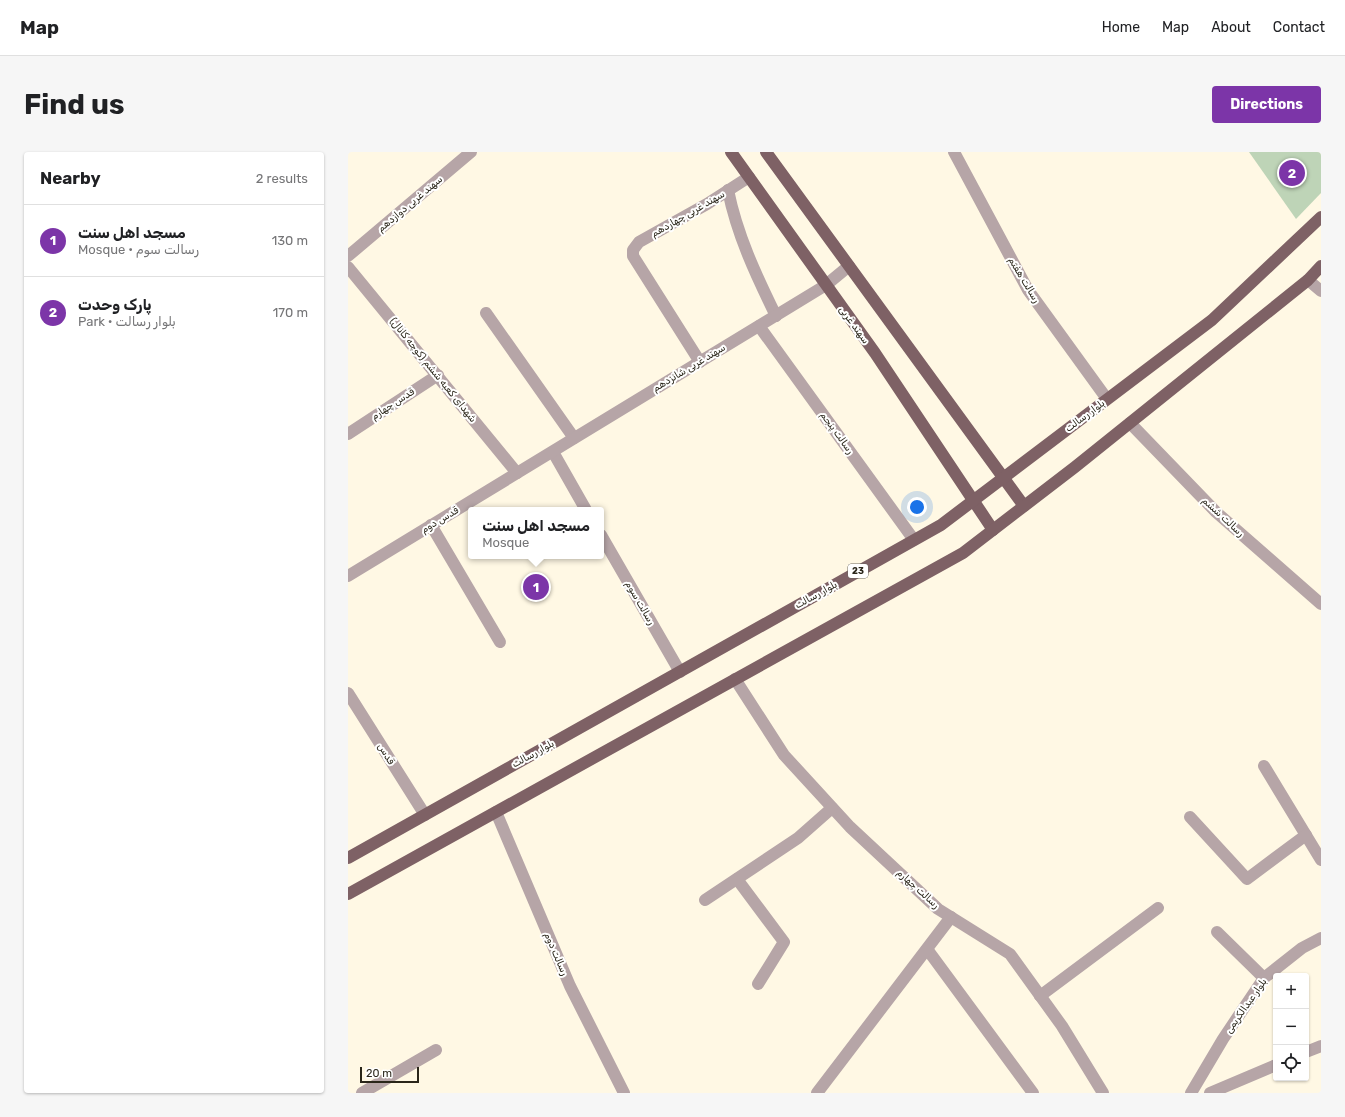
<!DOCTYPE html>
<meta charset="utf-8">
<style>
:root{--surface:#fff;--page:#f6f6f6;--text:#202124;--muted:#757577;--line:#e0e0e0;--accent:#7c35a8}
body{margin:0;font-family:Rubik,"Noto Naskh Arabic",sans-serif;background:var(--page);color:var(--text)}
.controls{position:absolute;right:12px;bottom:12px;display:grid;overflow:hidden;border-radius:4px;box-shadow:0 1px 3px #0004}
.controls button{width:36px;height:36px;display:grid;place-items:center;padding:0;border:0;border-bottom:1px solid var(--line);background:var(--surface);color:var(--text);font:20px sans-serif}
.scale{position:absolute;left:12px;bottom:10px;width:59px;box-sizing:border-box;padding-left:4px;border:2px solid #2a261a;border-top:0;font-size:11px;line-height:14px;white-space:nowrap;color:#2a261a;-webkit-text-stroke:3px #fff;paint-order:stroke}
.you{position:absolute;left:569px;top:355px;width:14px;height:14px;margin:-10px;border:3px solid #fff;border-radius:50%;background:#1a73e8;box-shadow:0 0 0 6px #1a73e833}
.badge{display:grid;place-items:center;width:26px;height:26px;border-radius:50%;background:var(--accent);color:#fff;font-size:13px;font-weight:700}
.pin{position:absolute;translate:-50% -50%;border:2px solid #fff;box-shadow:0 1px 4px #0006}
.popup{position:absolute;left:120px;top:355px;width:136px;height:52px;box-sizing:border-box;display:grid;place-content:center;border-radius:4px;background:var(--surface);filter:drop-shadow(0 1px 3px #0005);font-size:13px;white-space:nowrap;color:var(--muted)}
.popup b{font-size:15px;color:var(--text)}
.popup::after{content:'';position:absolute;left:50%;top:100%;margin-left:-8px;border:8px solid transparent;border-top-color:var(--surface)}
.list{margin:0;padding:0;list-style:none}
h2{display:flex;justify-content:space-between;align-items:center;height:52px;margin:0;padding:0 16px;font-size:17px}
h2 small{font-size:13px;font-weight:400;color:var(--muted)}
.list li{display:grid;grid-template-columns:26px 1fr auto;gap:12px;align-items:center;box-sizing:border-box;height:72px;padding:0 16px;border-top:1px solid var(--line)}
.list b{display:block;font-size:15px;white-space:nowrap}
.list p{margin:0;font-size:13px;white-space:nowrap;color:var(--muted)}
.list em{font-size:13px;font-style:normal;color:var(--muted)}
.icon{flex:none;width:22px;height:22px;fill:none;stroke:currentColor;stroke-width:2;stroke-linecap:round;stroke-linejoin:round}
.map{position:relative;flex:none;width:973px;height:941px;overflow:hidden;border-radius:4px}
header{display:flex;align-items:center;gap:24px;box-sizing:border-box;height:56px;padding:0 20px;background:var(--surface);border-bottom:1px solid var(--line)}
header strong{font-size:19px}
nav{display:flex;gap:22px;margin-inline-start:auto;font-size:14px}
.intro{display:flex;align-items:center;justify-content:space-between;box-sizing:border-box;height:96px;padding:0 24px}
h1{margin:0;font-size:28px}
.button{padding:10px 18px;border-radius:4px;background:var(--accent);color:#fff;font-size:14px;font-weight:700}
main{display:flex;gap:24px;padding:0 24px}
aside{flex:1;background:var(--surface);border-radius:4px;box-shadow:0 1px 3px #0004}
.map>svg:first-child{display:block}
</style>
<header>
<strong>Map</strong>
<nav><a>Home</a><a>Map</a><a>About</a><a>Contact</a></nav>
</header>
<div class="intro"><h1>Find us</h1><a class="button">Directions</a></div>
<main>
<aside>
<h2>Nearby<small>2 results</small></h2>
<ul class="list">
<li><span class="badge">1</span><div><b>مسجد اهل سنت</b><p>Mosque · رسالت سوم</p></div><em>130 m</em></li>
<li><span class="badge">2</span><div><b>پارک وحدت</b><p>Park · بلوار رسالت</p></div><em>170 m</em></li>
</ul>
</aside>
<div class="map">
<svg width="973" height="941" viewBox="0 0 973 941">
<rect width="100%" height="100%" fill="#fff8e4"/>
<!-- green -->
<polygon fill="#bed4b7" points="901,0 973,0 973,41 948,67"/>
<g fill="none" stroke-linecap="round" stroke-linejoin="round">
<!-- minor -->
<g stroke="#b6a5a7" stroke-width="12">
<polyline points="606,0 680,138 759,247"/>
<path d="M380,38C389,83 408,123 428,164"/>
<polyline points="0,104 123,0"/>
<polyline points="0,115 169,321"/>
<polyline points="960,128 973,139"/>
<polyline points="138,161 226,286"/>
<polyline points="411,174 566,388"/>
<polyline points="352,210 285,104 285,98 291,90 359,52 401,25"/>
<polyline points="782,271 868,360 973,452"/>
<polyline points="0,282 90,223"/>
<polyline points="205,300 238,358"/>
<polyline points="83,373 152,490"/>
<polyline points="253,383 332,520"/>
<polyline points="0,424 478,133 501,114"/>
<polyline points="387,527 436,603 502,675 590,757 662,802 714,874 755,941"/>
<polyline points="0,541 77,663"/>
<polyline points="916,614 973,708"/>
<polyline points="148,660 222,834 276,941"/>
<polyline points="842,665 899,727 958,683"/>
<polyline points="389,727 436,790 410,832"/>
<polyline points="357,748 450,686 484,656"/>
<polyline points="869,780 916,826"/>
<polyline points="579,797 685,941"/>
<polyline points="692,844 810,756"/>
<polyline points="958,900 973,894"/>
<polyline points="14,941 88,898"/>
<polyline points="469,941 603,765"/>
<polyline points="843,941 875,887 916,826 954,796 973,786"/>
<polyline points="862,941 928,913"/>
</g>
<!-- major -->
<g stroke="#7e6165" stroke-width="12">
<polyline points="383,0 527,201 645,378"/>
<polyline points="418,0 676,354"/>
<polyline points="0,706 593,373 864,168 973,65"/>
<polyline points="0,742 615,401 727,315 960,128 973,114"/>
</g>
</g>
<g text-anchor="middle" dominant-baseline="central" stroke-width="4" stroke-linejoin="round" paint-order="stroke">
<!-- shield labels -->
<rect fill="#fff" stroke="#6a675f" stroke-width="1" x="500" y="412" width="20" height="14" rx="3"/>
<g font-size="9" font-weight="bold" fill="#2a261a">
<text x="510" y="419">23</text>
</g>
<!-- street labels -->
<g font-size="10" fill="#2a261a" stroke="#fff">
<text transform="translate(62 52) rotate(-40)">سهند غربی دوازدهم</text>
<text transform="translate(340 62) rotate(-30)">سهند غربی چهاردهم</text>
<text transform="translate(676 128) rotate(59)">رسالت هفتم</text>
<text transform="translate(506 173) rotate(54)">سهند غربی</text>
<text transform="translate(341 216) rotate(-31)">سهند غربی شانزدهم</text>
<text transform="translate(85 218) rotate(51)">شهدای کعبه ششم (کوچه کانال)</text>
<text transform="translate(45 252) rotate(-33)">قدس چهارم</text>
<text transform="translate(737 264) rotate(-37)">بلوار رسالت</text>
<text transform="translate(489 281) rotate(54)">رسالت پنجم</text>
<text transform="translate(875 365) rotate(43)">رسالت ششم</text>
<text transform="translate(92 368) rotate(-31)">قدس دوم</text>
<text transform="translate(468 443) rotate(-29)">بلوار رسالت</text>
<text transform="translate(292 451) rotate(60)">رسالت سوم</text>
<text transform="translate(38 602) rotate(58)">قدس</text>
<text transform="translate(185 602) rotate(-29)">بلوار رسالت</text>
<text transform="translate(570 737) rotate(42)">رسالت چهارم</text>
<text transform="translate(208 802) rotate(67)">رسالت دوم</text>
<text transform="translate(898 854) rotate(-55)">بلوار عبدالکریمی</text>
</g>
</g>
</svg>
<div class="controls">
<button>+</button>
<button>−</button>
<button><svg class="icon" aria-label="locate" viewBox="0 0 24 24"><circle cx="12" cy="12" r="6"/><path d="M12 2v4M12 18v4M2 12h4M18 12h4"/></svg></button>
</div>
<div class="scale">20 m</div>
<div class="you"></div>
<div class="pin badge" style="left:188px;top:435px">1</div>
<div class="popup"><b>مسجد اهل سنت</b>Mosque</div>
<div class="pin badge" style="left:944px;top:21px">2</div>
</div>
</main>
